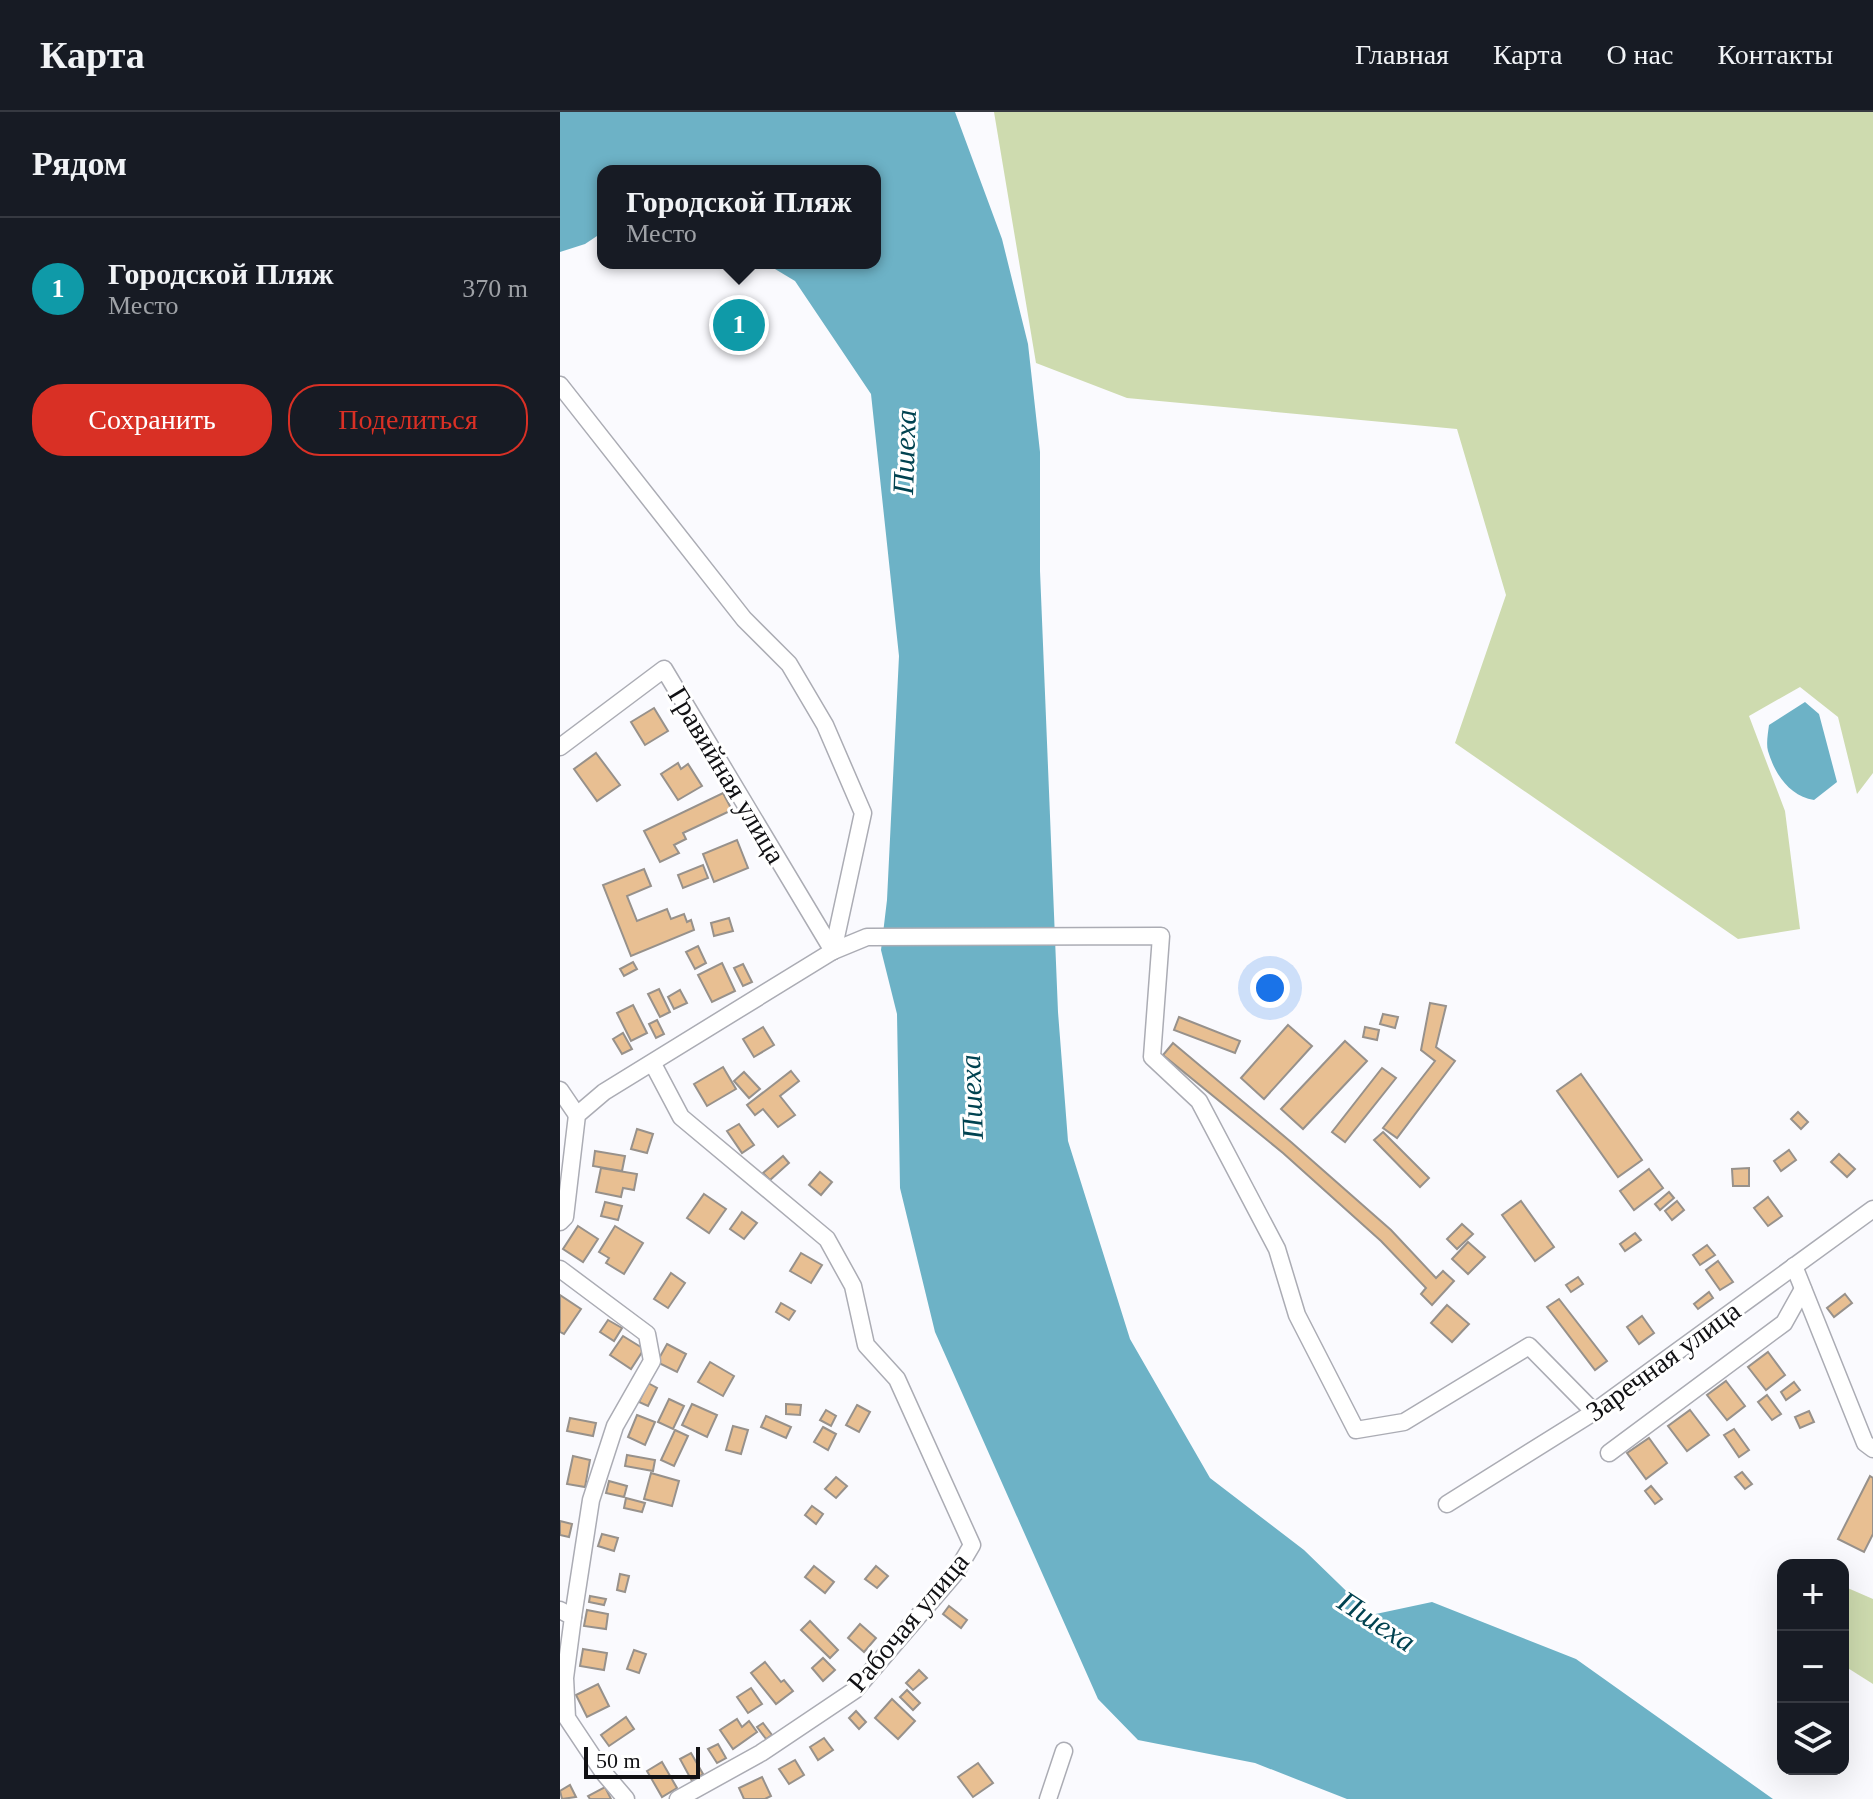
<!DOCTYPE html>
<html lang="ru">
<meta charset="utf-8">
<style>
:root{--surface:#171b24;--page:#242831;--text:#f1f3f6;--muted:#9ea1a6;--line:#363941;--accent:#d93025}
body{margin:0;font-family:"Times New Roman",serif;background:var(--page);color:var(--text)}
.controls{position:absolute;right:24px;bottom:24px;display:grid;overflow:hidden;border-radius:16px;box-shadow:0 8px 32px #0002}
.controls button{width:72px;height:72px;display:grid;place-items:center;padding:0;border:0;border-bottom:2px solid var(--line);background:var(--surface);color:var(--text);font:40px sans-serif}
.scale{position:absolute;left:24px;bottom:20px;width:116px;box-sizing:border-box;padding-left:8px;border:4px solid #111114;border-top:0;font-size:22px;line-height:28px;white-space:nowrap;color:#111114;-webkit-text-stroke:6px #fff;paint-order:stroke}
.you{position:absolute;left:710px;top:876px;width:28px;height:28px;margin:-20px;border:6px solid #fff;border-radius:50%;background:#1a73e8;box-shadow:0 0 0 12px #1a73e833}
.badge{display:grid;place-items:center;width:52px;height:52px;border-radius:50%;background:var(--accent);color:#fff;font-size:26px;font-weight:700}
.pin{position:absolute;translate:-50% -50%;border:4px solid #fff;box-shadow:0 2px 8px #0006}
.popup{position:absolute;left:37px;top:53px;width:284px;height:104px;box-sizing:border-box;display:grid;place-content:center;border-radius:16px;background:var(--surface);filter:drop-shadow(0 2px 6px #0005);font-size:26px;white-space:nowrap;color:var(--muted)}
.popup b{font-size:30px;color:var(--text)}
.popup::after{content:'';position:absolute;left:50%;top:100%;margin-left:-16px;border:16px solid transparent;border-top-color:var(--surface)}
.list{margin:0;padding:0;list-style:none}
h2{display:flex;justify-content:space-between;align-items:center;height:104px;margin:0;padding:0 32px;font-size:34px}
h2 small{font-size:26px;font-weight:400;color:var(--muted)}
.list li{display:grid;grid-template-columns:52px 1fr auto;gap:24px;align-items:center;box-sizing:border-box;height:144px;padding:0 32px;border-top:2px solid var(--line)}
.list b{display:block;font-size:30px;white-space:nowrap}
.list p{margin:0;font-size:26px;white-space:nowrap;color:var(--muted)}
.list em{font-size:26px;font-style:normal;color:var(--muted)}
.actions{display:flex;gap:16px;padding:24px 32px}
.actions a{flex:1;padding:18px 0;border:2px solid var(--accent);border-radius:32px;text-align:center;font-size:28px;color:var(--accent)}
.actions .main{background:var(--accent);color:#fff}
.icon{flex:none;width:44px;height:44px;fill:none;stroke:currentColor;stroke-width:2;stroke-linecap:round;stroke-linejoin:round}
.map{position:relative;flex:none;width:1313px;height:1687px;overflow:hidden}
header{display:flex;align-items:center;gap:48px;box-sizing:border-box;height:112px;padding:0 40px;background:var(--surface);border-bottom:2px solid var(--line)}
header strong{font-size:38px}
nav{display:flex;gap:44px;margin-inline-start:auto;font-size:28px}
main{display:flex}
aside{flex:1;background:var(--surface)}
.map>svg:first-child{display:block}
</style>
<header>
<strong>Карта</strong>
<nav><a>Главная</a><a>Карта</a><a>О нас</a><a>Контакты</a></nav>
</header>
<main>
<aside>
<h2>Рядом<small></small></h2>
<ul class="list">
<li><span class="badge" style="background:#0f9aa8">1</span><div><b>Городской Пляж</b><p>Место</p></div><em>370 m</em></li>
</ul>
<div class="actions"><a class="main">Сохранить</a><a>Поделиться</a></div>
</aside>
<div class="map">
<svg width="1313" height="1687" viewBox="0 0 1313 1687">
<rect width="100%" height="100%" fill="#fafafe"/>
<!-- green -->
<g fill="#cedbaf">
<polygon points="434,0 1313,0 1313,661 1297,682 1278,605 1240,575 1189,604 1225,699 1240,817 1178,827 895,631 946,483 897,317 567,286 476,251"/>
<polygon points="1283,1474 1313,1487 1313,1572 1283,1553"/>
</g>
<!-- water -->
<g fill="#6db2c6">
<polygon points="0,0 395,0 442,127 468,232 480,340 480,459 498,900 508,1029 570,1227 650,1366 744,1438 811,1503 872,1490 1016,1547 1213,1687 787,1687 695,1651 578,1628 538,1587 375,1220 340,1076 337,902 321,838 327,788 339,544 311,282 235,169 205,151 315,151 315,59 43,59 43,120 25,132 0,140"/>
<path d="M1245,590L1259,602L1277,670L1254,688C1230,684 1215,663 1208,639C1206,632 1208,621 1209,613Z"/>
</g>
<!-- building -->
<g fill="#e8bf92" stroke="#97918b" stroke-width="2">
<polygon points="94,596 108,619 85,633 71,610"/>
<polygon points="36,641 60,673 37,689 14,657"/>
<polygon points="118,651 121,657 128,652 142,674 118,688 101,662"/>
<polygon points="163,681 172,698 123,721 126,727 114,733 119,741 100,750 84,719"/>
<polygon points="177,728 188,756 154,770 143,742"/>
<polygon points="143,753 148,766 123,776 118,763"/>
<polygon points="84,757 91,774 67,784 77,809 107,797 111,807 124,802 127,810 131,808 134,818 71,844 43,773"/>
<polygon points="169,806 173,819 154,824 151,811"/>
<polygon points="138,834 146,851 135,857 126,840"/>
<polygon points="73,850 77,857 64,864 60,857"/>
<polygon points="162,851 175,879 152,890 138,863"/>
<polygon points="183,852 192,870 183,874 174,856"/>
<polygon points="99,877 110,900 100,905 88,882"/>
<polygon points="120,878 127,891 114,897 108,885"/>
<polygon points="870,891 886,894 876,935 895,949 837,1026 823,1016 875,949 861,938"/>
<polygon points="73,893 87,921 71,929 57,901"/>
<polygon points="823,902 838,905 835,916 820,912"/>
<polygon points="619,905 680,929 675,941 614,918"/>
<polygon points="97,908 104,922 96,926 89,912"/>
<polygon points="728,913 752,934 704,987 681,966"/>
<polygon points="203,915 214,933 194,945 183,927"/>
<polygon points="805,915 819,918 817,928 803,925"/>
<polygon points="63,921 72,937 62,942 53,927"/>
<polygon points="785,929 807,949 743,1017 721,997"/>
<polygon points="613,931 731,1030 831,1118 876,1166 883,1159 894,1169 872,1193 861,1182 866,1176 821,1129 723,1041 603,943"/>
<polygon points="163,955 176,977 147,994 134,972"/>
<polygon points="822,956 836,966 785,1030 772,1020"/>
<polygon points="231,959 239,969 220,984 235,1003 218,1015 203,997 195,1003 187,993"/>
<polygon points="184,960 200,977 189,986 174,969"/>
<polygon points="1021,962 1082,1048 1058,1065 997,979"/>
<polygon points="1238,1000 1248,1010 1241,1017 1231,1007"/>
<polygon points="179,1012 194,1033 182,1041 167,1019"/>
<polygon points="77,1017 93,1022 87,1041 71,1037"/>
<polygon points="823,1020 869,1066 860,1075 814,1028"/>
<polygon points="1229,1038 1236,1048 1221,1059 1214,1049"/>
<polygon points="35,1039 65,1044 62,1059 33,1054"/>
<polygon points="1279,1042 1295,1057 1287,1065 1271,1050"/>
<polygon points="223,1044 229,1051 210,1068 203,1061"/>
<polygon points="41,1056 77,1062 74,1078 63,1076 61,1085 36,1080"/>
<polygon points="1189,1056 1189,1074 1173,1074 1172,1057"/>
<polygon points="1089,1057 1103,1076 1074,1098 1060,1079"/>
<polygon points="260,1060 272,1070 261,1083 249,1073"/>
<polygon points="1109,1080 1114,1086 1100,1098 1095,1092"/>
<polygon points="144,1082 166,1097 149,1121 127,1106"/>
<polygon points="1208,1085 1222,1104 1208,1114 1194,1096"/>
<polygon points="961,1089 994,1135 975,1149 942,1103"/>
<polygon points="1117,1089 1124,1098 1112,1108 1105,1099"/>
<polygon points="45,1090 62,1094 58,1108 41,1104"/>
<polygon points="182,1100 197,1111 184,1127 170,1117"/>
<polygon points="902,1112 913,1122 897,1137 887,1127"/>
<polygon points="18,1114 38,1127 23,1150 3,1137"/>
<polygon points="55,1114 83,1131 64,1162 46,1151 49,1146 39,1140"/>
<polygon points="1075,1121 1081,1128 1065,1139 1060,1132"/>
<polygon points="908,1130 925,1145 908,1162 892,1147"/>
<polygon points="1147,1133 1155,1143 1140,1153 1133,1143"/>
<polygon points="241,1141 262,1153 251,1171 230,1159"/>
<polygon points="1158,1149 1173,1170 1160,1178 1146,1158"/>
<polygon points="111,1161 125,1171 108,1196 94,1187"/>
<polygon points="1018,1165 1023,1172 1011,1180 1006,1173"/>
<polygon points="1149,1180 1153,1186 1138,1197 1134,1192"/>
<polygon points="1285,1182 1292,1191 1274,1205 1267,1196"/>
<polygon points="0,1183 21,1197 4,1222 0,1220"/>
<polygon points="999,1187 1047,1249 1035,1258 987,1195"/>
<polygon points="221,1191 235,1199 229,1208 216,1200"/>
<polygon points="887,1193 909,1212 892,1230 871,1211"/>
<polygon points="1082,1204 1094,1221 1079,1232 1067,1215"/>
<polygon points="48,1208 62,1216 54,1229 40,1220"/>
<polygon points="63,1224 84,1237 71,1257 50,1243"/>
<polygon points="107,1232 126,1242 117,1260 97,1250"/>
<polygon points="1208,1240 1225,1263 1206,1278 1188,1255"/>
<polygon points="150,1250 174,1264 163,1284 138,1270"/>
<polygon points="1166,1269 1185,1294 1167,1308 1147,1283"/>
<polygon points="1234,1270 1240,1278 1226,1288 1221,1280"/>
<polygon points="88,1271 97,1276 88,1294 79,1290"/>
<polygon points="1207,1283 1221,1302 1212,1308 1198,1290"/>
<polygon points="109,1287 124,1294 113,1317 98,1310"/>
<polygon points="132,1292 157,1303 147,1325 122,1313"/>
<polygon points="226,1292 241,1293 240,1303 226,1302"/>
<polygon points="297,1293 310,1300 299,1320 286,1313"/>
<polygon points="266,1298 276,1304 271,1314 260,1308"/>
<polygon points="1130,1298 1149,1323 1127,1339 1108,1314"/>
<polygon points="1249,1299 1254,1310 1240,1316 1235,1305"/>
<polygon points="77,1303 95,1310 85,1333 68,1325"/>
<polygon points="206,1304 231,1315 226,1326 201,1315"/>
<polygon points="10,1306 36,1311 33,1324 7,1319"/>
<polygon points="173,1314 188,1318 181,1342 166,1338"/>
<polygon points="263,1315 276,1322 268,1338 254,1330"/>
<polygon points="1174,1317 1189,1338 1179,1345 1164,1323"/>
<polygon points="115,1318 128,1324 114,1354 101,1348"/>
<polygon points="1089,1326 1107,1351 1086,1367 1067,1341"/>
<polygon points="67,1343 95,1348 93,1359 65,1354"/>
<polygon points="13,1344 30,1348 25,1375 7,1372"/>
<polygon points="1182,1360 1192,1372 1185,1377 1175,1365"/>
<polygon points="91,1361 119,1369 112,1394 84,1387"/>
<polygon points="1310,1364 1313,1366 1313,1422 1304,1440 1278,1427"/>
<polygon points="276,1365 287,1374 276,1386 265,1377"/>
<polygon points="49,1369 67,1374 64,1385 46,1381"/>
<polygon points="1091,1374 1102,1387 1095,1392 1085,1379"/>
<polygon points="66,1386 85,1391 82,1400 64,1396"/>
<polygon points="252,1394 263,1402 256,1412 245,1403"/>
<polygon points="0,1409 12,1412 9,1425 0,1423"/>
<polygon points="42,1422 58,1426 54,1439 38,1434"/>
<polygon points="254,1454 274,1470 265,1481 245,1465"/>
<polygon points="316,1454 328,1464 317,1476 305,1467"/>
<polygon points="60,1462 69,1464 65,1480 57,1478"/>
<polygon points="30,1484 46,1487 44,1493 29,1490"/>
<polygon points="389,1494 407,1508 401,1516 383,1502"/>
<polygon points="27,1498 48,1502 46,1517 24,1514"/>
<polygon points="250,1509 278,1538 270,1546 241,1518"/>
<polygon points="300,1512 316,1526 304,1540 288,1526"/>
<polygon points="23,1537 47,1541 44,1558 20,1554"/>
<polygon points="74,1538 86,1542 79,1561 67,1557"/>
<polygon points="263,1546 275,1558 263,1569 252,1556"/>
<polygon points="205,1550 221,1570 224,1568 233,1579 216,1592 191,1561"/>
<polygon points="359,1558 367,1566 353,1578 346,1571"/>
<polygon points="38,1572 49,1594 27,1605 16,1583"/>
<polygon points="191,1576 202,1592 188,1601 177,1585"/>
<polygon points="347,1578 360,1591 353,1598 340,1585"/>
<polygon points="332,1587 355,1609 338,1627 315,1606"/>
<polygon points="296,1599 306,1610 299,1617 289,1606"/>
<polygon points="66,1605 74,1617 49,1634 41,1623"/>
<polygon points="177,1607 182,1615 189,1609 197,1620 173,1637 160,1618"/>
<polygon points="203,1611 212,1623 206,1627 197,1615"/>
<polygon points="264,1626 273,1638 258,1648 250,1635"/>
<polygon points="158,1632 166,1646 157,1651 148,1637"/>
<polygon points="131,1641 143,1662 132,1669 120,1647"/>
<polygon points="235,1648 244,1663 229,1672 219,1657"/>
<polygon points="102,1650 117,1676 102,1685 87,1659"/>
<polygon points="418,1651 433,1671 413,1685 398,1665"/>
<polygon points="202,1665 211,1684 205,1687 184,1687 179,1676"/>
<polygon points="10,1673 16,1685 2,1687 0,1679"/>
<polygon points="45,1675 51,1687 30,1687 28,1684"/>
</g>
<g fill="none" stroke-linecap="round" stroke-linejoin="round">
<!-- minor casing -->
<g stroke="#abacb4" stroke-width="19">
<g id="minor">
<polyline points="0,273 184,507 229,552 265,613 303,701 273,839"/>
<polyline points="0,635 104,557 273,839"/>
<polyline points="93,952 121,1005 267,1127 293,1174 306,1233 337,1267 412,1433 396,1460 295,1578 201,1641 118,1687"/>
<polyline points="0,978 17,1003"/>
<polyline points="0,1110 5,1105 17,1003 44,980 273,839 307,825 601,824 592,945 639,989 717,1137 737,1203 796,1318 844,1310 969,1234 1034,1300"/>
<polyline points="1234,1154 1305,1331 1313,1337"/>
<polyline points="0,1157 87,1222 92,1249 55,1314 31,1388 13,1505"/>
<polyline points="1049,1341 1224,1211 1243,1177"/>
<polyline points="887,1392 1034,1300 1313,1097"/>
<polyline points="0,1498 13,1505 5,1566 7,1606 43,1660 66,1687"/>
<polyline points="488,1687 504,1639"/>
</g>
</g>
<!-- minor -->
<use href="#minor" stroke="#fff" stroke-width="16"/>
</g>
<g text-anchor="middle" dominant-baseline="central" stroke-width="6" stroke-linejoin="round" paint-order="stroke">
<!-- street labels -->
<g font-size="28" fill="#111114" stroke="#fff">
<text transform="translate(167 663) rotate(59)">Гравийная улица</text>
<text transform="translate(1103 1249) rotate(-36)">Заречная улица</text>
<text transform="translate(348 1510) rotate(-50)">Рабочая улица</text>
</g>
<!-- water labels -->
<g font-size="30" font-style="italic" fill="#004250" stroke="#fff">
<text transform="translate(344 340) rotate(-88)">Пшеха</text>
<text transform="translate(411 985) rotate(-92)">Пшеха</text>
<text transform="translate(817 1509) rotate(33)">Пшеха</text>
</g>
</g>
</svg>
<div class="controls">
<button>+</button>
<button>−</button>
<button><svg class="icon" aria-label="layers" viewBox="0 0 24 24"><path d="M12 4l9 5-9 5-9-5zM3 14l9 5 9-5"/></svg></button>
</div>
<div class="scale">50 m</div>
<div class="you"></div>
<div class="pin badge" style="left:179px;top:213px;background:#0f9aa8">1</div>
<div class="popup"><b>Городской Пляж</b>Место</div>
</div>
</main>
